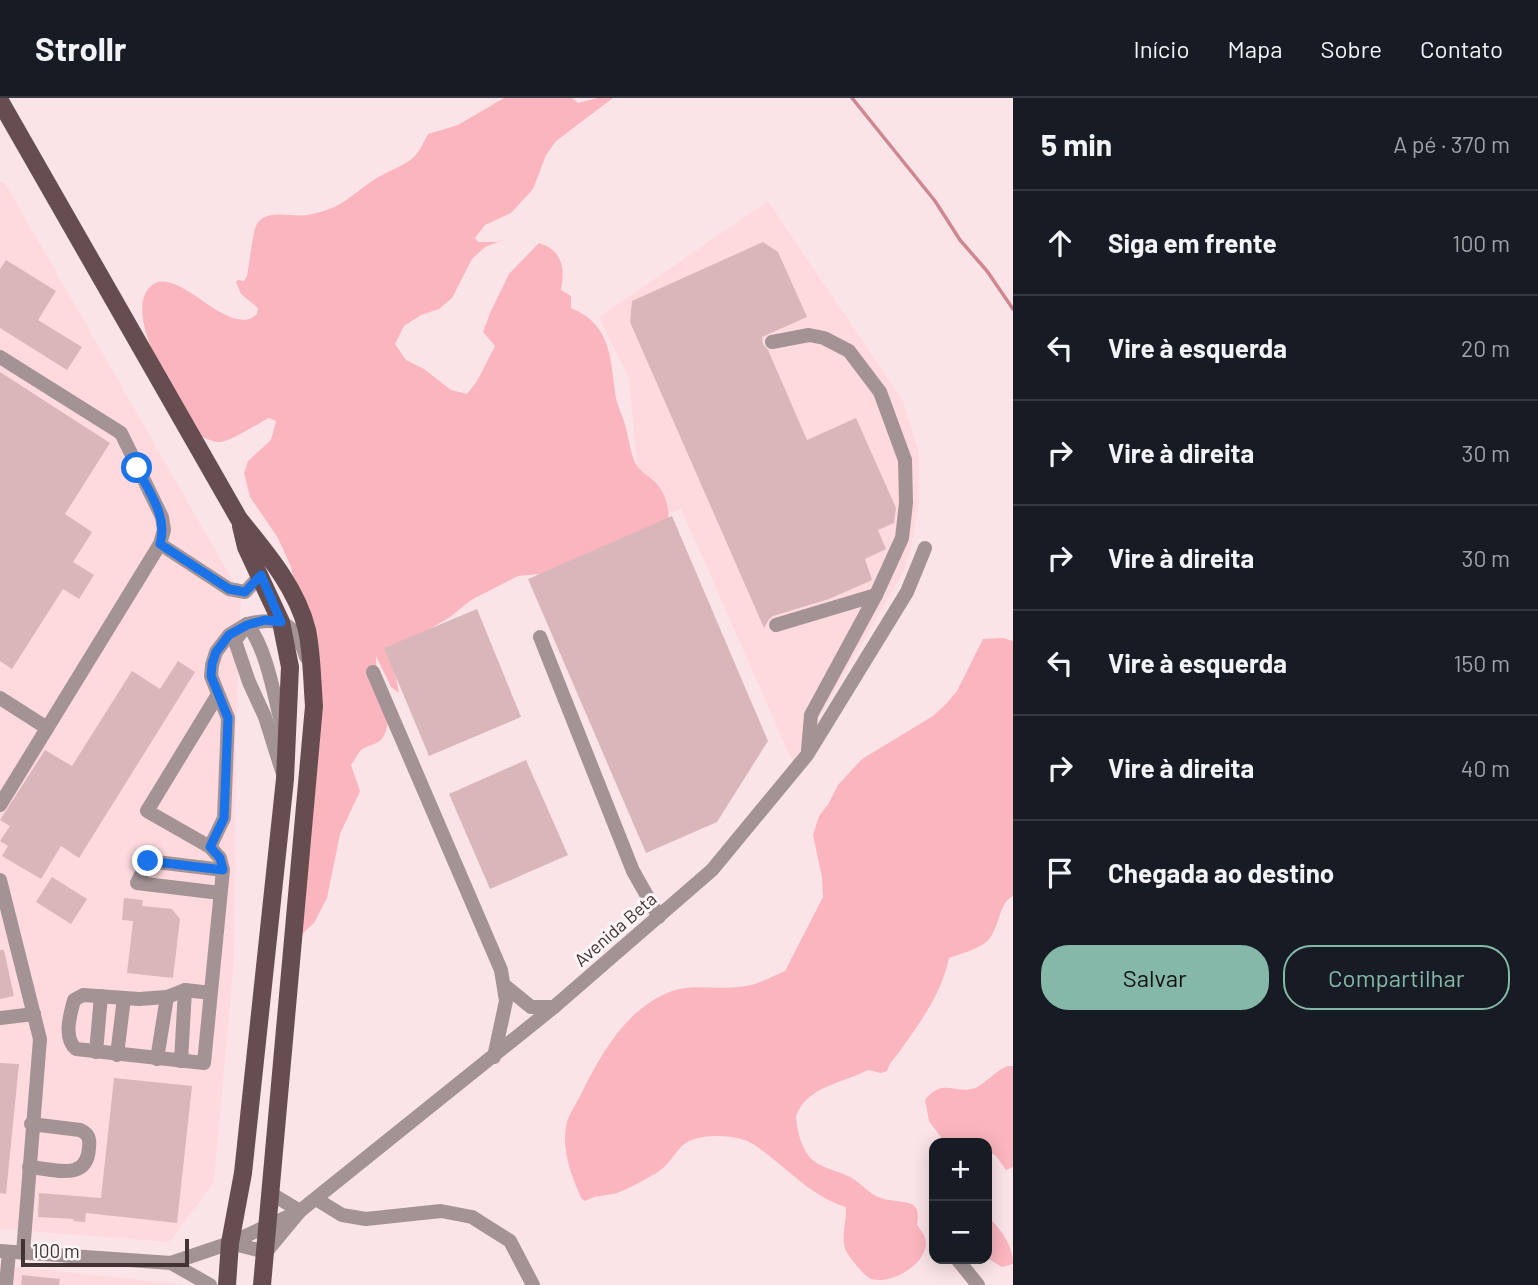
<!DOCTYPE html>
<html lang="pt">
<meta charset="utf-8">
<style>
:root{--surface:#171b24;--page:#242831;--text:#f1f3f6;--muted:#9ea1a6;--line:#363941;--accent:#85b8a8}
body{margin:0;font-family:Barlow,sans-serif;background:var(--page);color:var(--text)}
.controls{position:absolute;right:21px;bottom:21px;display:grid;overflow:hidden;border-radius:14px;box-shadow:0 4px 18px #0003}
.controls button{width:63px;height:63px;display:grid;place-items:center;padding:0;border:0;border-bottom:2px solid var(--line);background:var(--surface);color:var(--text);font:35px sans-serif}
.scale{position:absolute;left:21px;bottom:18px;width:168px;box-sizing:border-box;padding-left:7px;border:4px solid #423435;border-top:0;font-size:19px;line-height:24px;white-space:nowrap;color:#423435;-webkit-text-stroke:5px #fdf6f7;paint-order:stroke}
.stop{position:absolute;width:21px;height:21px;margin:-16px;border:5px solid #1a73e8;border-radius:50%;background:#fff}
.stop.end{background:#1a73e8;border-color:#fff;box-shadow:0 2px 7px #0008}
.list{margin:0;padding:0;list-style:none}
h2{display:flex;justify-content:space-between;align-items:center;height:91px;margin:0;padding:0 28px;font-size:30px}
h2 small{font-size:23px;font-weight:400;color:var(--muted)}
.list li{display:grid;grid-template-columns:46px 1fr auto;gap:21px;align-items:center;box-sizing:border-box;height:105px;padding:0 28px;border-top:2px solid var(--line)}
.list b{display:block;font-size:26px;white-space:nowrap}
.list em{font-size:23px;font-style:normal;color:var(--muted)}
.actions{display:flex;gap:14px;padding:21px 28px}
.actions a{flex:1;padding:16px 0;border:2px solid var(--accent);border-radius:28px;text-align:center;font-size:24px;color:var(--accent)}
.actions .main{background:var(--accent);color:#111}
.icon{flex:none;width:38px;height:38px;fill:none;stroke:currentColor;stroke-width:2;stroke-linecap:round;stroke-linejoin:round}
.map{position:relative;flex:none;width:1013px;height:1187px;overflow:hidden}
header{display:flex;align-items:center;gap:42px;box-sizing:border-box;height:98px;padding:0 35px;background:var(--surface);border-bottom:2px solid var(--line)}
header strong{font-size:33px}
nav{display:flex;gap:38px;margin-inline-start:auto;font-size:24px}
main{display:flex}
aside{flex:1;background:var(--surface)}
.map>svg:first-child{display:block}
</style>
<header>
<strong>Strollr</strong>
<nav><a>Início</a><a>Mapa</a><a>Sobre</a><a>Contato</a></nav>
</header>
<main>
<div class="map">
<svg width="1013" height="1187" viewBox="0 0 1013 1187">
<rect width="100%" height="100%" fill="#fbe4e7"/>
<!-- built -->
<g fill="#fedade">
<polygon points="0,84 5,85 241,497 236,628 234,863 214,1084 169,1144 0,1131"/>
<polygon points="768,103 903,303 919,355 919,406 911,451 904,473 793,665 681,411 643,426 629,281 599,219"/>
<polygon points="0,1167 180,1186 182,1187 0,1187"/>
</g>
<!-- green -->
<g fill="#fab5be">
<path d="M504,0H572L578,5L598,0H613L556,43L546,57L533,91L511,115L485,127L475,140L478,144H497L506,141L485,149L472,161L452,200L439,211L421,217L404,228L395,246L406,262L424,271L451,292L467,296L477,283L495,248L483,234L490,215L509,176L539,145C563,153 565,170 561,192L571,198V210C613,227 610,263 616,300C618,310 624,320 626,331C629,341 630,352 634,362C638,373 648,377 656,385C667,397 670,414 668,430L560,474L518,478L471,502L450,519L406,545L393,564L399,595L391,589L376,558C374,583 397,618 383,639C378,648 367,646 360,653C357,657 354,663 351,667L360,693L340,736L327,800L314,825L289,848L315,596L291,469L278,440L250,399L244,375L248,363L271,342L276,323L269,320C257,326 227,346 217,344C212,343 205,340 200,338C183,309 119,217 151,188C177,164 229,243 257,216L258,210L241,196L236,184L238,182L244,183L247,178C249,169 253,130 257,126C267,110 292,120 307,117C345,110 348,98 377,80C388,73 404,68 414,59C420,53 424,43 428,36L458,27Z"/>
<path d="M1003,540L1013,543V798C997,806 1000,834 985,845C975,852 960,856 949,860C942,894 922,922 902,950C897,958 890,963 887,973L881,975L868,972C843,985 807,988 796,1018C797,1033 802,1054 814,1063C824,1071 839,1073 850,1079C860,1084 870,1097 881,1100C900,1107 923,1097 917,1127C922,1133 926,1138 926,1146C925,1167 891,1187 871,1181C864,1178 850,1160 846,1153C840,1140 847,1123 846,1109C809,1098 785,1067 753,1046C737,1036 695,1034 681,1049C671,1060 666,1071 651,1078C640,1084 628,1091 617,1095C606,1098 595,1097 585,1103L581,1100C571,1076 562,1054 566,1028C568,1017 577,1005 582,994C602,955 624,914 667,895C692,884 719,893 746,888C759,886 773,878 785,873L823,799L822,779L813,737L819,718L829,705L838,687L862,661L933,618L946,606L957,593L983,541Z"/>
<path d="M1007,968H1013V1069L1006,1072L996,1058L990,1054L987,1055V1045H945L929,1023L925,1002C943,979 955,997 975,990C983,987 995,974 1007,968Z"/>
<path d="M987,1118C1000,1130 1013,1147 1013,1166L1002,1169L987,1160Z"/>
</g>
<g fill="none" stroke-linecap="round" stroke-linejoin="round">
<!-- stream -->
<polyline stroke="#ce8791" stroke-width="3.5" points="852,0 935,103 960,142 987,173 1013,211"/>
</g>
<!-- building -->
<g fill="#d9b6ba">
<polygon points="763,144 778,154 807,219 762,239 763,246 768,252 807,342 856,320 896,410 894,425 878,432 886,451 865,461 872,482 829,501 773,518 769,521 764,530 630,224 632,203"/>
<polygon points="6,162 56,193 38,222 82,249 67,272 0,230 0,171"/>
<polygon points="0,274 110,345 65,416 92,434 73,464 94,477 79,501 63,491 12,571 0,563"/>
<polygon points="672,418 768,643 717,724 646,755 528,481"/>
<polygon points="477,511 521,619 429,658 384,550"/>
<polygon points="178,563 195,574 79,760 61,748 41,781 2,758 8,748 0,743 10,728 0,722 45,652 72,668 132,573 160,591"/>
<polygon points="526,662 568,757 490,791 449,696"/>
<polygon points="52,779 87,801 71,826 36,804"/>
<polygon points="124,800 143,802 142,808 172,811 180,821 173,880 127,875 133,823 122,822"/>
<polygon points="0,852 4,852 14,898 0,901"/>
<polygon points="0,965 19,966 6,1096 0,1095"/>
<polygon points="114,980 192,988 177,1125 86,1115 85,1124 73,1123 74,1121 38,1119 39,1095 101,1100"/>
<polygon points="22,1177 60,1181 59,1187 21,1187"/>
</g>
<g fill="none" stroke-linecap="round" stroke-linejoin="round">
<!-- minor -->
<g stroke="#a39395" stroke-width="14">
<polyline points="772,244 809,237 824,240 849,253 880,294 905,362 906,405 902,440 876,497 811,617 808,652"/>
<polyline points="0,259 121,335 162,419 164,432 160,446 0,707"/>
<polyline points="160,446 229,491 245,494 261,477"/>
<polyline points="776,527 876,497"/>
<polyline points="540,539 633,773 659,819"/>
<polyline points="373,574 501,872 506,903 494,959"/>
<polyline points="0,600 47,630"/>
<path d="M282,673L265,619L249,584L235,543L247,526C280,518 296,525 306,559"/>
<path d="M210,749L224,720L228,620L211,578L212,567L216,554L229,537L247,526C268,552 275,604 284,636"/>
<polyline points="0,782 40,941 23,1155"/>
<polyline points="220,795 137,785 148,763 223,772"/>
<polyline points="504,887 531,909 554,909"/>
<path d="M211,895L185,892L167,899L139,901L83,897L74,902C70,917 63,940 76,951L204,965L223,772L220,760L210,749L147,713L217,598"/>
<polyline points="0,920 34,916"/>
<polyline points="96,954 101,898"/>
<polyline points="117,957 124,900"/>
<polyline points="157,961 167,899"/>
<polyline points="181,963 185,892"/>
<path d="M29,1069C55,1071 87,1084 89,1050C90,1041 89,1036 80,1032L31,1026"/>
<polyline points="316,1101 342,1117 366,1121 441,1113 472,1119 510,1143 533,1187"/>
<polyline points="230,1145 266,1154 300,1113 270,1095"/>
<polyline points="0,1153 171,1165 230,1145 300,1113 554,909 712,772 807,657 907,494 925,450"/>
<polyline points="957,1161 978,1187"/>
<polyline points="171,1165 210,1187"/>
<polyline points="6,1187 9,1154"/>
</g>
<!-- major -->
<g stroke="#664d50" stroke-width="18">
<path d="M0,3L239,421C265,453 297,490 307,532C312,556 312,583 314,608L262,1187"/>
<polyline points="227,1187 230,1145 243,1075 285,681 290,569 281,524 246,449 241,428"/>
</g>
</g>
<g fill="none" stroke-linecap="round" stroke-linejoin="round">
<!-- route -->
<path stroke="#1a73e8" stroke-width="9" d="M137,370C149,394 168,418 160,446L229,491L245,494L261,477L281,524L265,522L247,527L229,537L216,554L212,566L211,578L228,620L224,720L210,749L220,760L223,772L148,763"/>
</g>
<g text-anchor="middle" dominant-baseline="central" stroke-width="6" stroke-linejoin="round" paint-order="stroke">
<!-- street labels -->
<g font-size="18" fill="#423435" stroke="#fdf6f7">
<text transform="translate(615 831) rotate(-41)">Avenida Beta</text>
</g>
</g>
</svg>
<div class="controls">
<button>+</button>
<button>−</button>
</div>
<div class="scale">100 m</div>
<div class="stop" style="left:137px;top:370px"></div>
<div class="stop end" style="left:148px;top:763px"></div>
</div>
<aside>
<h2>5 min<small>A pé · 370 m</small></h2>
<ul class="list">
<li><svg class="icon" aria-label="ahead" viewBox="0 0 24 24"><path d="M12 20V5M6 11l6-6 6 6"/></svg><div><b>Siga em frente</b></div><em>100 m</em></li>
<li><svg class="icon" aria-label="left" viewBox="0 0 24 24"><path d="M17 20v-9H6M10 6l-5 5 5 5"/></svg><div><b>Vire à esquerda</b></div><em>20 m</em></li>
<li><svg class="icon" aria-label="right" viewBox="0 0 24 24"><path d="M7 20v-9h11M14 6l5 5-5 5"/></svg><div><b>Vire à direita</b></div><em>30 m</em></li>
<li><svg class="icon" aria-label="right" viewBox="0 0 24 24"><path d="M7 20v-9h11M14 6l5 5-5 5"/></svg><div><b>Vire à direita</b></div><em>30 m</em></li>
<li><svg class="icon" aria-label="left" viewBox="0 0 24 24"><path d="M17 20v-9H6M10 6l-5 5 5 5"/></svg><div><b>Vire à esquerda</b></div><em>150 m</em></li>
<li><svg class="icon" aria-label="right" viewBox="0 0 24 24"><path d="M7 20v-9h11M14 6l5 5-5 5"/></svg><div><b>Vire à direita</b></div><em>40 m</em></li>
<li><svg class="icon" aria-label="arrive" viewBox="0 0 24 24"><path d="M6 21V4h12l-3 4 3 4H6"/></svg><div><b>Chegada ao destino</b></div></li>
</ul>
<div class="actions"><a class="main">Salvar</a><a>Compartilhar</a></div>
</aside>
</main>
